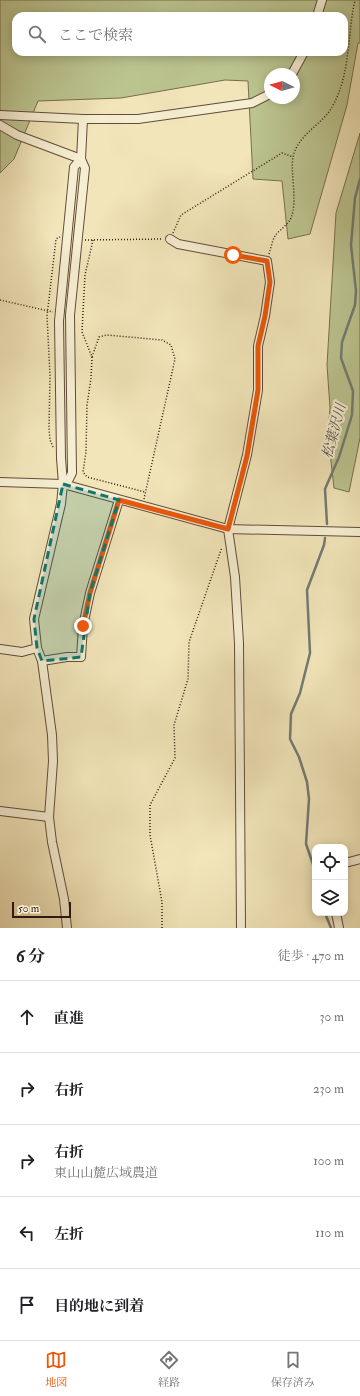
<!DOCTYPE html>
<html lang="ja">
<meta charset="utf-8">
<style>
:root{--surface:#fff;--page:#f6f6f6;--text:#202124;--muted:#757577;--line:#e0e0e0;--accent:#ea580c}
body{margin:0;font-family:"IM FELL Double Pica","Noto Serif JP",serif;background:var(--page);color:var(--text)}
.controls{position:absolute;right:12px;bottom:12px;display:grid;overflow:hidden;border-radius:8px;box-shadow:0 2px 10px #0003}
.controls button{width:36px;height:36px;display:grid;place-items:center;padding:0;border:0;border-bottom:1px solid var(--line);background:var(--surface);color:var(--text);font:20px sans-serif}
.compass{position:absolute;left:264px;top:68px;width:36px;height:36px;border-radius:50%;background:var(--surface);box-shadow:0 2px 10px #0003;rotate:275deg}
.scale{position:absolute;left:12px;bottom:10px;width:59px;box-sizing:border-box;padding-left:4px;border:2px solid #33190f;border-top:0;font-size:11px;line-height:14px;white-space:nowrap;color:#33190f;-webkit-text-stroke:3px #f6eed2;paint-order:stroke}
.stop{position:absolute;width:12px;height:12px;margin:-9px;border:3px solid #ea580c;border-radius:50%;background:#fff}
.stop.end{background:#ea580c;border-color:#fff;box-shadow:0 1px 4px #0008}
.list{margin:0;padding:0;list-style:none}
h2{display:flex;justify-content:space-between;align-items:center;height:52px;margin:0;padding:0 16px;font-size:17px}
h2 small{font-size:13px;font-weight:400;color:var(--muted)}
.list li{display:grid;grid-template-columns:26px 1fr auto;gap:12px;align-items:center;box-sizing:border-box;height:72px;padding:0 16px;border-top:1px solid var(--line)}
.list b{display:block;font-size:15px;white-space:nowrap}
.list p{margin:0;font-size:13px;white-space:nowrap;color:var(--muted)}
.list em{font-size:13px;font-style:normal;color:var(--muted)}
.icon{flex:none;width:22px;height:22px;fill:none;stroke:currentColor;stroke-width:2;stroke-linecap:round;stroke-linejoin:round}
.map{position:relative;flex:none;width:360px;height:928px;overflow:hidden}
.search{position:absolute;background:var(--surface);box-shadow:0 2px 10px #0003;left:12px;right:12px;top:12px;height:44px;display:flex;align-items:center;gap:10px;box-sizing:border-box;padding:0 14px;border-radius:12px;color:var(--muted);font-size:15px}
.sheet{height:412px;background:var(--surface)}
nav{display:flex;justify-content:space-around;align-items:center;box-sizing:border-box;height:56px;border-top:1px solid var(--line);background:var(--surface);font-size:11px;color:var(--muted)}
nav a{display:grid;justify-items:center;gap:2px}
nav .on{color:var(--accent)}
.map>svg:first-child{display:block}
</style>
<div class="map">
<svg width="360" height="928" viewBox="0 0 360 928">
<rect width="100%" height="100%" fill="#f1e5b9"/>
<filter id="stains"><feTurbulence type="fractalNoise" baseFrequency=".005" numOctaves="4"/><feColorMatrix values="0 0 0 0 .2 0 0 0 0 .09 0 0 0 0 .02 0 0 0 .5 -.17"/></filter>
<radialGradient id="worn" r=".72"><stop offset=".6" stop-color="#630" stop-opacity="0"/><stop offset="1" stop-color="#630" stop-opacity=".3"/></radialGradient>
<!-- green -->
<g fill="#bbc48f" stroke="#776e4f" fill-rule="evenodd">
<path d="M0,0H360V43H358L347,105L310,234L288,239L282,181L253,179L248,81L225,80L121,98L38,101L14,159L0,173ZM16,16H344V52H16ZM270,74H294V98H270Z"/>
<polygon points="360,133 360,438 349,492 334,488 328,435 330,408 327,365 336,213"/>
</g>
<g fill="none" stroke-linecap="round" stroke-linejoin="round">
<!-- stream -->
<g stroke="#727b74" stroke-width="2.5">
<polyline points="327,524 325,489 339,457 352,415 353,391 341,358 342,342 355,305 356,291 351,245 355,198 360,179"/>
<polyline points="315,870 306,844 309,799 307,782 299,757 290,739 291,714 300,693 310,653 307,590 324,545 325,538"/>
<polyline points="325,913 331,928"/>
</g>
<!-- minor casing -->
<g stroke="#624c3a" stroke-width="10">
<g id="minor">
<polyline points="317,16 322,0"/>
<polyline points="292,74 304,52"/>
<polyline points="0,115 83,119 138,119 252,103 270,94"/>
<polyline points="0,125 17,135 81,159"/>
<polyline points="170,239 178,244 267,261 270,282 265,316 258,346 258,390 247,455 228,529 235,577 239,643 241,928"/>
<polyline points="0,482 63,484 228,529 360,532"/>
<polyline points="66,485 72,473 70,315 85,168 81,159 83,119"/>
<polyline points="0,649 22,652 37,648"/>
<polyline points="42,661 67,657 81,657 83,626 90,593 119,500"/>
<polyline points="0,811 49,817"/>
<polyline points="345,863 360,859"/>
<polyline points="336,913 339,928"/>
<polyline points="67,928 64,899 52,842 49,817 53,761 52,735 42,661 37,648 34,619 61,504 63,484 61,458 59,321 74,167 81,159"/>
</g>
</g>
<!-- path -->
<g stroke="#33190f" stroke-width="1.5" stroke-dasharray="1 2" stroke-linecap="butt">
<polyline points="173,233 181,215 282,153 293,157"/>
<polyline points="85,240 163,239"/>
<polyline points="93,240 85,275 82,332 92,357 99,337 107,335 162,340 171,345 175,359 144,499"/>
<path d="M269,254C271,248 272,241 275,236C279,230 288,225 291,218C298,201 290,172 293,157C298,134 322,125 332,107C351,74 347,35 355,0"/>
<polyline points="0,300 53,312"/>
<polyline points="92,357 91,378 87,405 86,452 83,472 87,477 145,492"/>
<polyline points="53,447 50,440 49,428 50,376 47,316 56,239 60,237"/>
<polyline points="162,928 162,902 150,835 150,805 175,758 174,725 188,679 189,642 222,547"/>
</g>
<!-- minor -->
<use href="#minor" stroke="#f6eed2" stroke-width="8"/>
</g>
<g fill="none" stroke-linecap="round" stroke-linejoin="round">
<!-- route -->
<polyline stroke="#ea580c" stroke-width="5" points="83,626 90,593 119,500 228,529 247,456 258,390 258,346 265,316 270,282 267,261 233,255"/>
</g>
<!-- marked area -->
<path fill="#0f766e" fill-opacity="0.2" stroke="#0f766e" stroke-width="3" stroke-dasharray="8 5" stroke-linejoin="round" d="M63,484L119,500L90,593L81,657L42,661L37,648L34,619Z"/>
<g text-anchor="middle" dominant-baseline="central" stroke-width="4" stroke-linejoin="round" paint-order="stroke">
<!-- water labels -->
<g font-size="14" font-style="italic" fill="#58524a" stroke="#f6eed2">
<text transform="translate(334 431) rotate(-75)">松葉沢川</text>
</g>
</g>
<rect width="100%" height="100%" filter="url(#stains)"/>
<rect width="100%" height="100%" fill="url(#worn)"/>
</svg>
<div class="controls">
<button><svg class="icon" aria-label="locate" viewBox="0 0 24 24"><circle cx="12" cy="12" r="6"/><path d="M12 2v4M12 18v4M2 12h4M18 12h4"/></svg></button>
<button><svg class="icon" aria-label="layers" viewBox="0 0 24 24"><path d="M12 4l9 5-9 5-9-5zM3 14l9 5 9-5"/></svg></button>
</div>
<svg class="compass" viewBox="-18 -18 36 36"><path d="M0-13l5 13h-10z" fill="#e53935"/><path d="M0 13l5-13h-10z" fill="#757577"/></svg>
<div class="scale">50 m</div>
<div class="stop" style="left:233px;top:255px"></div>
<div class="stop end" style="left:83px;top:626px"></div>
<div class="search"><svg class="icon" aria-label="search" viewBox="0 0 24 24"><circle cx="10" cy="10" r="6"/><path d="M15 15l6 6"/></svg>ここで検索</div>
</div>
<section class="sheet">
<h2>6 分<small>徒歩 · 470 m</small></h2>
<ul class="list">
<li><svg class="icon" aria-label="ahead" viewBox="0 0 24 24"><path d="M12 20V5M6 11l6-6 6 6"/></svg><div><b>直進</b></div><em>30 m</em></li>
<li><svg class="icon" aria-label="right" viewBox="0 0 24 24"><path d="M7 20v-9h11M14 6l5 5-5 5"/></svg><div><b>右折</b></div><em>230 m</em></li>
<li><svg class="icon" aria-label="right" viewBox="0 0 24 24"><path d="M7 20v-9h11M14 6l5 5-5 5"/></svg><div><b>右折</b><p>東山山麓広域農道</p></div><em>100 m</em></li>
<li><svg class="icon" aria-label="left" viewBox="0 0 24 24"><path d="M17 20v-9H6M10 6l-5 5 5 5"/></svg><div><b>左折</b></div><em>110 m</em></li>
<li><svg class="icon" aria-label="arrive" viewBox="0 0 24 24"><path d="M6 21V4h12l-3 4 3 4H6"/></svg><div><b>目的地に到着</b></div></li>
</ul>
</section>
<nav>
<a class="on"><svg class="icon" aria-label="map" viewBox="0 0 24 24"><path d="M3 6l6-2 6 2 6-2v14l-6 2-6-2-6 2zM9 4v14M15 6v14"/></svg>地図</a>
<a><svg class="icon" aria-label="directions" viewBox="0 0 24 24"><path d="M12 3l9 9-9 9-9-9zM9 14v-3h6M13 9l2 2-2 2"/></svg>経路</a>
<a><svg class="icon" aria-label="saved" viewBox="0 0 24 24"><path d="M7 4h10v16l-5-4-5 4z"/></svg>保存済み</a>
</nav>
